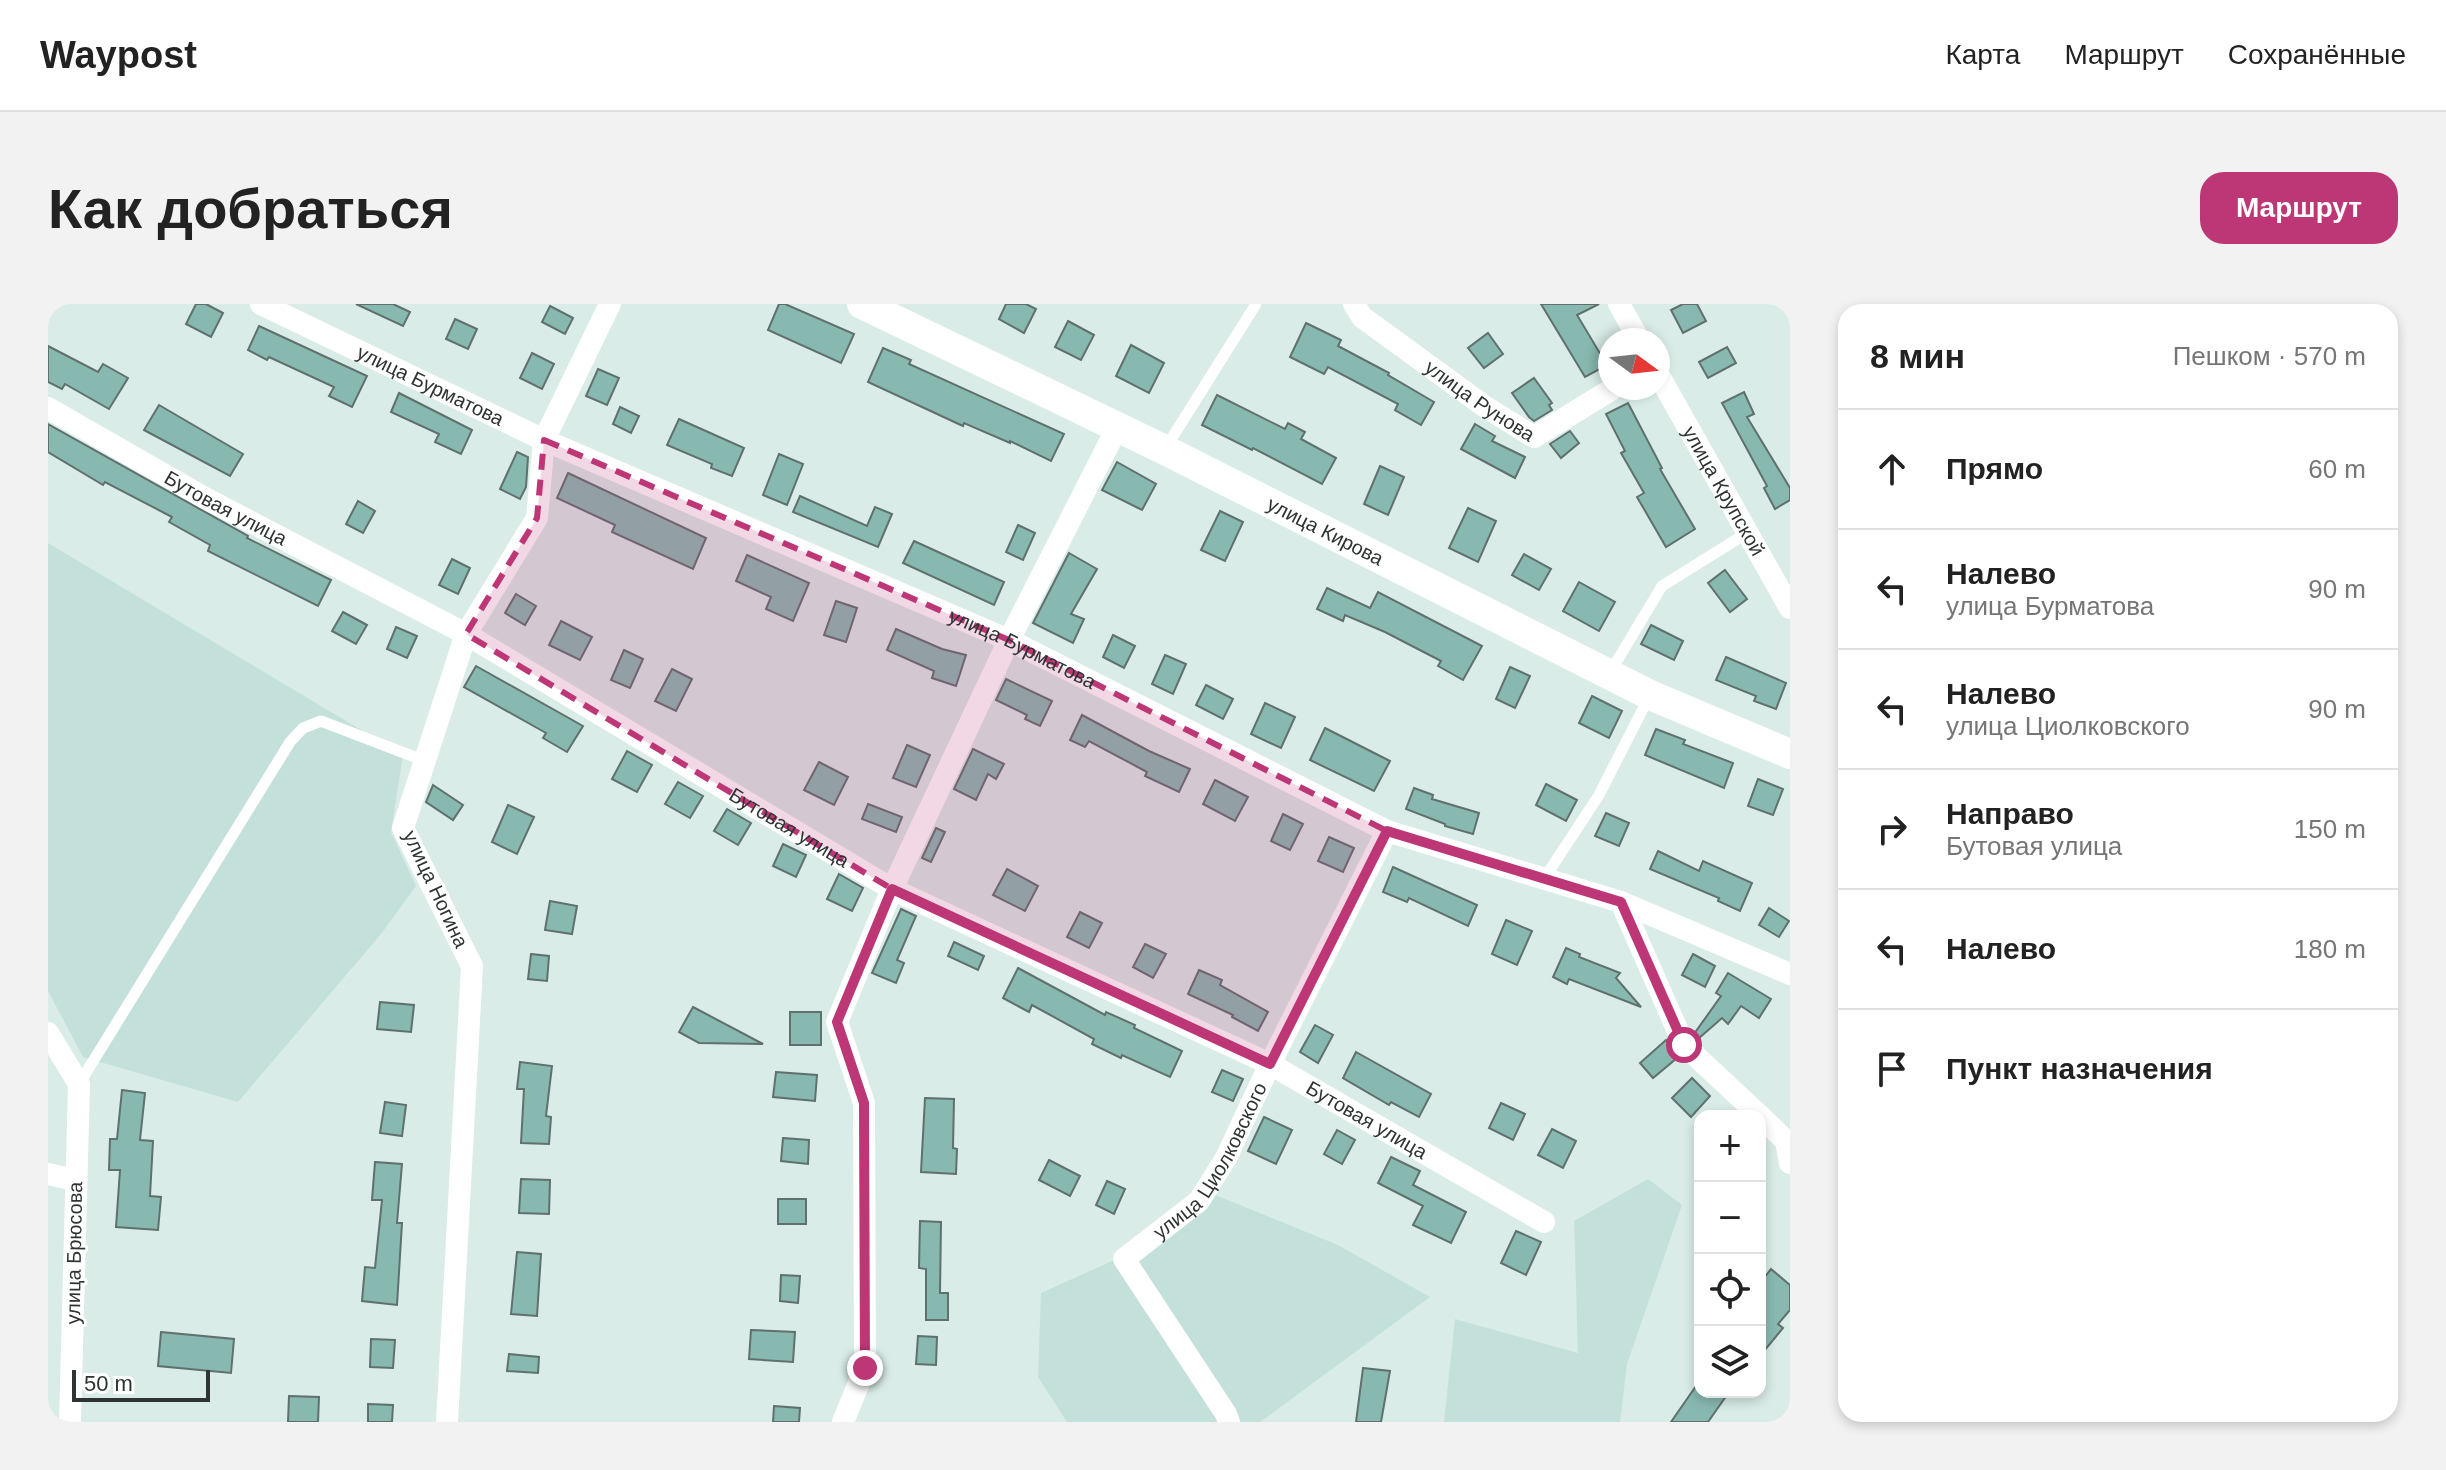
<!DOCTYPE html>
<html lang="ru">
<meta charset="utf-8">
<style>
:root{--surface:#fff;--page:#f2f2f2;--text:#222;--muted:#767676;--line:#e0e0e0;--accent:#bd3676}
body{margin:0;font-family:Helvetica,sans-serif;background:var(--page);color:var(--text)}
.controls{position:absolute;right:24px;bottom:24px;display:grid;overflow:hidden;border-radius:16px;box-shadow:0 4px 12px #0003}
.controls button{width:72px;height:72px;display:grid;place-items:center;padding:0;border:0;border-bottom:2px solid var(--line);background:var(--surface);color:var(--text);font:40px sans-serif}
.compass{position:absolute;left:1550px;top:24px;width:72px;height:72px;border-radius:50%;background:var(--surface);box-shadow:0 4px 12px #0003;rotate:105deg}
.scale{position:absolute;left:24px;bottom:20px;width:138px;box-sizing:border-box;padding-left:8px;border:4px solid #2d3433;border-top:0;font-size:22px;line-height:28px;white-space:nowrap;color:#2d3433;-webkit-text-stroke:6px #fff;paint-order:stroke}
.stop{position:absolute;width:24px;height:24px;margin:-18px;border:6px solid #bd3676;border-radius:50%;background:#fff}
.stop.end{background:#bd3676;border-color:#fff;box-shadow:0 2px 8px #0008}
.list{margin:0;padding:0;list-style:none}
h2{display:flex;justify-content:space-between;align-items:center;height:104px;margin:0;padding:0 32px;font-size:34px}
h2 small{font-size:26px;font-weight:400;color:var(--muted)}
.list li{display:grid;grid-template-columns:52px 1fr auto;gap:24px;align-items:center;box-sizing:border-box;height:120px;padding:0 32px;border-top:2px solid var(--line)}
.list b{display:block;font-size:30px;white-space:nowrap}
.list p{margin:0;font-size:26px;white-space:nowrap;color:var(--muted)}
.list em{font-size:26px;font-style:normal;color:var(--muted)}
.icon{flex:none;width:44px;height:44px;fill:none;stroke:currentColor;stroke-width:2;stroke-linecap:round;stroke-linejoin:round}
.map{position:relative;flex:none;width:1742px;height:1118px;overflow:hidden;border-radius:24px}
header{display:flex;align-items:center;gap:48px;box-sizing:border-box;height:112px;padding:0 40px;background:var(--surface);border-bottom:2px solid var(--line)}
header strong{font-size:38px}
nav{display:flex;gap:44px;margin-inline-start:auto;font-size:28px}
.intro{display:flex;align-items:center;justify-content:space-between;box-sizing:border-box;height:192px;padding:0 48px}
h1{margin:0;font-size:56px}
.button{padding:20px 36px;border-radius:24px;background:var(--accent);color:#fff;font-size:28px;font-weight:700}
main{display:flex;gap:48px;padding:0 48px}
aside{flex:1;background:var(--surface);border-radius:24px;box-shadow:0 4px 12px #0003}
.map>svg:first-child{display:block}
</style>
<header>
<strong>Waypost</strong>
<nav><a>Карта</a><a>Маршрут</a><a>Сохранённые</a></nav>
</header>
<div class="intro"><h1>Как добраться</h1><a class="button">Маршрут</a></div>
<main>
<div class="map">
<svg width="1742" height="1118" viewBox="0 0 1742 1118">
<rect width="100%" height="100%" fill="#d9ece8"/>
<!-- built -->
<g fill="#c4e0db">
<polygon points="0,239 355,451 343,528 368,582 333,630 190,798 35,753 0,687"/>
<polygon points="1600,875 1634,901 1579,1060 1572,1118 1396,1118 1407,1015 1530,1049 1526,917"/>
<polygon points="1160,888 1290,941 1382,993 1212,1118 1019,1118 990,1073 993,989 1073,953"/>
</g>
<!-- building -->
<g fill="#88b9b1" stroke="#5f706d" stroke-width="2">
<polygon points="148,0 158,0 175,9 163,33 138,20"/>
<polygon points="308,0 345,0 362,8 355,22"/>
<polygon points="731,0 737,0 806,30 793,59 720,26"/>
<polygon points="958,0 978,0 988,5 976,29 951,15"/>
<polygon points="1493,0 1551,0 1529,11 1559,61 1537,73"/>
<polygon points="1635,0 1649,0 1658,17 1635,29 1623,6"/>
<polygon points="502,2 525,14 517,30 494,18"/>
<polygon points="407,15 429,25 420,45 398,35"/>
<polygon points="1020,17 1046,31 1033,56 1007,43"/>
<polygon points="1258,19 1293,36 1290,42 1341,69 1340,71 1386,98 1373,121 1347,106 1350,100 1280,63 1276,70 1242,53"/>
<polygon points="211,22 319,72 304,103 281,92 286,83 221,53 219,56 200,46"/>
<polygon points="1440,29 1455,50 1436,64 1420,44"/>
<polygon points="1083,41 1116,59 1101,89 1068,72"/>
<polygon points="0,42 50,68 55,60 80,74 61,105 17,80 14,85 0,78"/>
<polygon points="1679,43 1688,59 1660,74 1651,58"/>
<polygon points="835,44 863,56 861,60 1016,130 1003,157 962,137 962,139 916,119 915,122 820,78"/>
<polygon points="484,49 506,60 494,85 472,74"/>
<polygon points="550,65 571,74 559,101 538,92"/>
<polygon points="1486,74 1504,99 1501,101 1504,106 1486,117 1481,113 1464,89"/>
<polygon points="1696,88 1706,110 1699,113 1742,184 1742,196 1727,205 1716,184 1719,182 1674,99"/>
<polygon points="351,89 424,126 413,150 387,138 391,130 343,108"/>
<polygon points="1169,91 1237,125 1240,119 1257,128 1253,135 1288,154 1274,180 1205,144 1204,146 1154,121"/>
<polygon points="1580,99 1614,164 1612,165 1647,225 1618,243 1589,193 1596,189 1573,149 1577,147 1558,110"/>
<polygon points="111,101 195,150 182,172 96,126"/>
<polygon points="572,103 591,112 583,129 565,120"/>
<polygon points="631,115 696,144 684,172 663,164 664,160 619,141"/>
<polygon points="0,120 200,232 199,234 283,276 270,302 160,247 162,241 121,218 124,213 57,178 55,181 0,148"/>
<polygon points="1427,120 1447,132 1444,137 1477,153 1467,174 1413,145"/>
<polygon points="1522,127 1531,139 1513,154 1502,140"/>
<polygon points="469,148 480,153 478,183 472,195 452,185"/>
<polygon points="731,150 755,160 739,201 715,191"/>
<polygon points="1069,158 1108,180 1094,206 1054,186"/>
<polygon points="1332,162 1356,173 1340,211 1316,200"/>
<polygon points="520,169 658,234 645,265 564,228 567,221 509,194"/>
<polygon points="752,192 819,222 827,203 844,210 830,243 745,208"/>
<polygon points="310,197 327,207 315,229 298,220"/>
<polygon points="1420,204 1448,217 1430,258 1401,244"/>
<polygon points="1172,207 1195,218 1177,257 1153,246"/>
<polygon points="970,221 987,229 975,256 958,248"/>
<polygon points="866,237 956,278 946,301 855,259"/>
<polygon points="1021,249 1049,265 1023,310 1036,315 1025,339 985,319"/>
<polygon points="1476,250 1503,265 1491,286 1464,271"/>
<polygon points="699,251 761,279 745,317 718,305 723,293 688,277"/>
<polygon points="404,255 422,264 410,290 391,281"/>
<polygon points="1677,266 1699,295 1682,308 1660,279"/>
<polygon points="1531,278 1567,298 1551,327 1515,307"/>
<polygon points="1279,284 1322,304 1330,288 1434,342 1415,376 1390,362 1393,357 1337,328 1297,311 1295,317 1269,305"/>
<polygon points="468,290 488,302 477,321 457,309"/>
<polygon points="788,297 809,304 798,338 776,331"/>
<polygon points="295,308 319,321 308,340 284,327"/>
<polygon points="513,317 544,333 532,356 501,341"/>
<polygon points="1603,321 1635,337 1626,356 1593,340"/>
<polygon points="348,323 369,332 359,354 339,345"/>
<polygon points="848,325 894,345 918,351 908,382 884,374 886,367 839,346"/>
<polygon points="1065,331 1087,342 1076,364 1055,353"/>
<polygon points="576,346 595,355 582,384 563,376"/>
<polygon points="1117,351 1138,360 1125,390 1104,380"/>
<polygon points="1678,353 1738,379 1728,405 1706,397 1708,392 1668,376"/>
<polygon points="428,362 535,422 519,448 495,434 498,429 416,383"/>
<polygon points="1462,363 1482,372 1467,404 1448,395"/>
<polygon points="624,365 644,375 628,407 607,397"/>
<polygon points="958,375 1004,397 992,422 977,415 979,411 948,396"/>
<polygon points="1158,381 1185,395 1175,415 1148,401"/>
<polygon points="1544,392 1574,407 1561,434 1531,419"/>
<polygon points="1217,399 1247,413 1233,444 1203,430"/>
<polygon points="1034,411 1101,447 1142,465 1131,488 1097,472 1099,468 1041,437 1037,443 1022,436"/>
<polygon points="1277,424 1342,457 1326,487 1262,456"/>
<polygon points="1608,425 1637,436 1635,440 1685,459 1676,484 1597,451"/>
<polygon points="859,441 882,451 868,483 845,474"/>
<polygon points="925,445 956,460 948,475 940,470 928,496 906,485"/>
<polygon points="579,447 604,461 589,488 564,475"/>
<polygon points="771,458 800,473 786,501 756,486"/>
<polygon points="1710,475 1735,485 1725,511 1700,502"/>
<polygon points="1167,476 1200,493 1187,517 1155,500"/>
<polygon points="630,478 655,492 642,514 617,500"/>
<polygon points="1498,480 1529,496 1518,517 1488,501"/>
<polygon points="385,481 415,501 405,516 378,498"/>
<polygon points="1366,484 1385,491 1384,495 1431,509 1425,530 1397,522 1397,520 1358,505"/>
<polygon points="820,500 854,513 848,528 814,515"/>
<polygon points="460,501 486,513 469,550 444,538"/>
<polygon points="679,505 703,519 690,541 666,527"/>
<polygon points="1558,509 1581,519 1571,542 1547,532"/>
<polygon points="1235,510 1255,520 1242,546 1223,537"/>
<polygon points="888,524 897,528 883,558 874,554"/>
<polygon points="1281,533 1306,544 1295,568 1270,557"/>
<polygon points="735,540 758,551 748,573 725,562"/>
<polygon points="1610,547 1651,567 1655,557 1704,579 1692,607 1670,597 1671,594 1602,565"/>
<polygon points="1345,563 1429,601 1420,622 1361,594 1359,598 1335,588"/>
<polygon points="959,565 990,582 977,607 945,591"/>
<polygon points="791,570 815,584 804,607 779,595"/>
<polygon points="502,597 529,602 524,630 497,626"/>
<polygon points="1721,604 1741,617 1731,633 1711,621"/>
<polygon points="853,605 868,612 849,656 856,659 848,679 824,669"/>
<polygon points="1032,608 1054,619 1041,644 1019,633"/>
<polygon points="1458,616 1484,627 1469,661 1444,650"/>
<polygon points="906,638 936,652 930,666 900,652"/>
<polygon points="1097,640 1118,650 1105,674 1085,663"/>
<polygon points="1518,644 1532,650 1531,653 1572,669 1568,674 1593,703 1521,675 1519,680 1505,673"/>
<polygon points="483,650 501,652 499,677 480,675"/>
<polygon points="1645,650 1667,662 1657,683 1634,671"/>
<polygon points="970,664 1057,711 1058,708 1087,721 1086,724 1134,747 1122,773 1074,751 1073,754 1044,740 1046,735 984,701 981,708 955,694"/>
<polygon points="1151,666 1174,676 1172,681 1220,708 1210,727 1184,713 1185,711 1140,690"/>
<polygon points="1680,669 1723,695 1711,714 1693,702 1680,720 1674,714 1650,735 1646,730 1673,692 1668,689"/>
<polygon points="332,698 366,701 363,728 329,725"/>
<polygon points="645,703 715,740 651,739 631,728"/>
<rect x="742" y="708" width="31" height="33"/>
<polygon points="1267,721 1285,731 1270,759 1252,748"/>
<polygon points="1618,736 1629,754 1605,774 1592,759"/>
<polygon points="1308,748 1383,790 1371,813 1343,798 1341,801 1295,774"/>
<polygon points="472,758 504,762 498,812 503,813 501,840 473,839 476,785 469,785"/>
<polygon points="1174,766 1195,775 1185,797 1164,788"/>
<polygon points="728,768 769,771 767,797 725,793"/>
<polygon points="1644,774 1662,792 1643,813 1624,794"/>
<polygon points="74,786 97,789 92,836 105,837 102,892 113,893 110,926 68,923 72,866 61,866 62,835 69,835"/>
<polygon points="877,794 906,795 905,844 909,845 908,870 873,868"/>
<polygon points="337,798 358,801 354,832 332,829"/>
<polygon points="1453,799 1477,810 1465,836 1441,824"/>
<polygon points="1216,813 1244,826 1228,860 1200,847"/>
<polygon points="1504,825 1528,837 1515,864 1490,851"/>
<polygon points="1289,826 1307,836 1294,860 1276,850"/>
<polygon points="735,834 761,836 760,860 733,857"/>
<polygon points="1343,853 1372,867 1365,881 1418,908 1403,939 1365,921 1375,902 1330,879"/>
<polygon points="1001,856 1032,872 1022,892 991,876"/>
<polygon points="327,858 354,860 349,919 354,919 349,1001 314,997 317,963 327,964 334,896 324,896"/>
<polygon points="473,875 502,876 501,910 471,909"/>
<polygon points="1059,877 1077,885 1066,910 1048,901"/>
<rect x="730" y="895" width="28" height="25"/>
<polygon points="872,917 893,918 892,989 900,989 900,1016 878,1016 878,965 871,964"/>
<polygon points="1468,927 1493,938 1478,971 1453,959"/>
<polygon points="469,948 493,950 489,1012 463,1010"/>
<polygon points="1723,965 1742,981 1742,1006 1730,1020 1735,1024 1712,1052 1712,979"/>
<polygon points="733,971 752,972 750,999 732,997"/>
<polygon points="703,1026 747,1028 745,1058 701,1055"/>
<polygon points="113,1028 186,1035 183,1069 110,1062"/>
<polygon points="870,1032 889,1033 888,1061 868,1060"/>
<polygon points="323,1035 347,1036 345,1064 322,1063"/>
<polygon points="461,1050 491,1053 490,1069 459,1067"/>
<polygon points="1315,1064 1342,1067 1333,1118 1308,1118"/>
<polygon points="1648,1082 1652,1088 1681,1088 1660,1118 1623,1118"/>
<polygon points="241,1092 271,1093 270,1118 240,1118"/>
<polygon points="320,1100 345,1101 344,1118 320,1118"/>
<polygon points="726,1102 752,1104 751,1118 725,1118"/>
</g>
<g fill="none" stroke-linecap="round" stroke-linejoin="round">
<!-- lane -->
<g stroke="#fff" stroke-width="11">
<polyline points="1117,145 1208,0"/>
<polyline points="1561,370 1614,282 1699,229"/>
<polyline points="1496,575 1551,491 1602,391"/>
<polyline points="31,780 242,438 255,424 273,417 377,457"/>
</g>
<!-- street -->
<g stroke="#fff" stroke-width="22">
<path id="s1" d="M213,0L496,136L961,336L1339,527L1573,598L1742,670"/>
<path id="s2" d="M1306,0L1314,13L1436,102L1486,133L1566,84"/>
<polyline points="1571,0 1591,36"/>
<path id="s3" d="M1610,70L1742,304"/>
<path id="s4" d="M0,104L157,194L418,330L844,585L1222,760L1496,918"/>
<polyline points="1573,598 1636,741 1712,812"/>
<polyline points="0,729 31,780 22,1118"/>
<polyline points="1712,812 1738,837 1742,859"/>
<polyline points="0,870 27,876"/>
<polyline points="399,1118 424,662 355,524 418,330 489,214 496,136 562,0"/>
<polyline points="795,1118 817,1064 816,799 789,718 844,585 961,336 1069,124"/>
<path id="s5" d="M1181,1118L1178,1110L1076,955L1151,897L1178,854L1222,760L1339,527"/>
</g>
<!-- secondary -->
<path stroke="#fff" stroke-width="30" id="s6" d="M814,0L1117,146L1602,391L1742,450"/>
</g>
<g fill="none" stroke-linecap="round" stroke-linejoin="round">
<!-- route -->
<polyline stroke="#bd3676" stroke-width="10" points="817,1064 816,799 789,718 844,585 1222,760 1339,527 1573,598 1636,741"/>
</g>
<!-- marked area -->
<path fill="#bd3676" fill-opacity="0.2" stroke="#bd3676" stroke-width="6" stroke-dasharray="16 10" stroke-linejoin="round" d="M496,136L961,336L1339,527L1222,760L844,585L418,330L489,214Z"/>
<g text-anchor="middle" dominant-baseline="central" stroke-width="6" stroke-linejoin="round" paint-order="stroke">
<!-- street labels -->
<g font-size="20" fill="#2d3433" stroke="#fff">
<text stroke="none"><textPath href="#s1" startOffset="188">улица Бурматова</textPath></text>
<text stroke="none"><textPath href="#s2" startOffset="160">улица Рунова</textPath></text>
<text stroke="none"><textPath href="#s3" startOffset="134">улица Крупской</textPath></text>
<text stroke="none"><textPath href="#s4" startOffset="204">Бутовая улица</textPath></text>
<text stroke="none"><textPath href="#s6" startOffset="516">улица Кирова</textPath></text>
<text stroke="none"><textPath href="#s1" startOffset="836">улица Бурматова</textPath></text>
<text stroke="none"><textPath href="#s4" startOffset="852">Бутовая улица</textPath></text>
<text transform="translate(388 585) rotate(65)">улица Ногина</text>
<text stroke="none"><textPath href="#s4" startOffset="1500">Бутовая улица</textPath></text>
<text stroke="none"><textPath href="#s5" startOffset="328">улица Циолковского</textPath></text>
<text transform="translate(26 949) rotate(-89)">улица Брюсова</text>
</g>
</g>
</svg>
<div class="controls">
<button>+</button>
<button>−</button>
<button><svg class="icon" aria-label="locate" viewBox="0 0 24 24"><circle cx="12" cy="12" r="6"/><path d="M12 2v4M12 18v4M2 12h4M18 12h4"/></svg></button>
<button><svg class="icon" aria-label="layers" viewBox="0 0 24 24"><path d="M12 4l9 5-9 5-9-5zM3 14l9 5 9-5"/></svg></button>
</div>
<svg class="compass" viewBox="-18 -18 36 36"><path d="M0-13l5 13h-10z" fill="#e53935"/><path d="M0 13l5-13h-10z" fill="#767676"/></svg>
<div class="scale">50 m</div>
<div class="stop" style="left:1636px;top:741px"></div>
<div class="stop end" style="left:817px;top:1064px"></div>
</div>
<aside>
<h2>8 мин<small>Пешком · 570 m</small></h2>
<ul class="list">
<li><svg class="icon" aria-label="ahead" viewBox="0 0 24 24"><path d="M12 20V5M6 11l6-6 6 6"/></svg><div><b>Прямо</b></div><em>60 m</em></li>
<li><svg class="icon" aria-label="left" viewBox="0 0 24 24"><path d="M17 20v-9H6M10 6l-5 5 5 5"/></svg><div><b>Налево</b><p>улица Бурматова</p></div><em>90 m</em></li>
<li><svg class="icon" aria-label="left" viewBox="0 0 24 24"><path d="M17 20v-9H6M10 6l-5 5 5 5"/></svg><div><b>Налево</b><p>улица Циолковского</p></div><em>90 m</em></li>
<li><svg class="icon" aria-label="right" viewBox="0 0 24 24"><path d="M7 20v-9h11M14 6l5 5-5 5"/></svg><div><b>Направо</b><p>Бутовая улица</p></div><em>150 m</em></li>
<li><svg class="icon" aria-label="left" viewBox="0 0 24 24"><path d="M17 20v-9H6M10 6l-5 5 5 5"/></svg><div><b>Налево</b></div><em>180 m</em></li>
<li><svg class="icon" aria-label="arrive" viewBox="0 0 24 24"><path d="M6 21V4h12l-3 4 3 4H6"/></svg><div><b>Пункт назначения</b></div></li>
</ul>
</aside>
</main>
